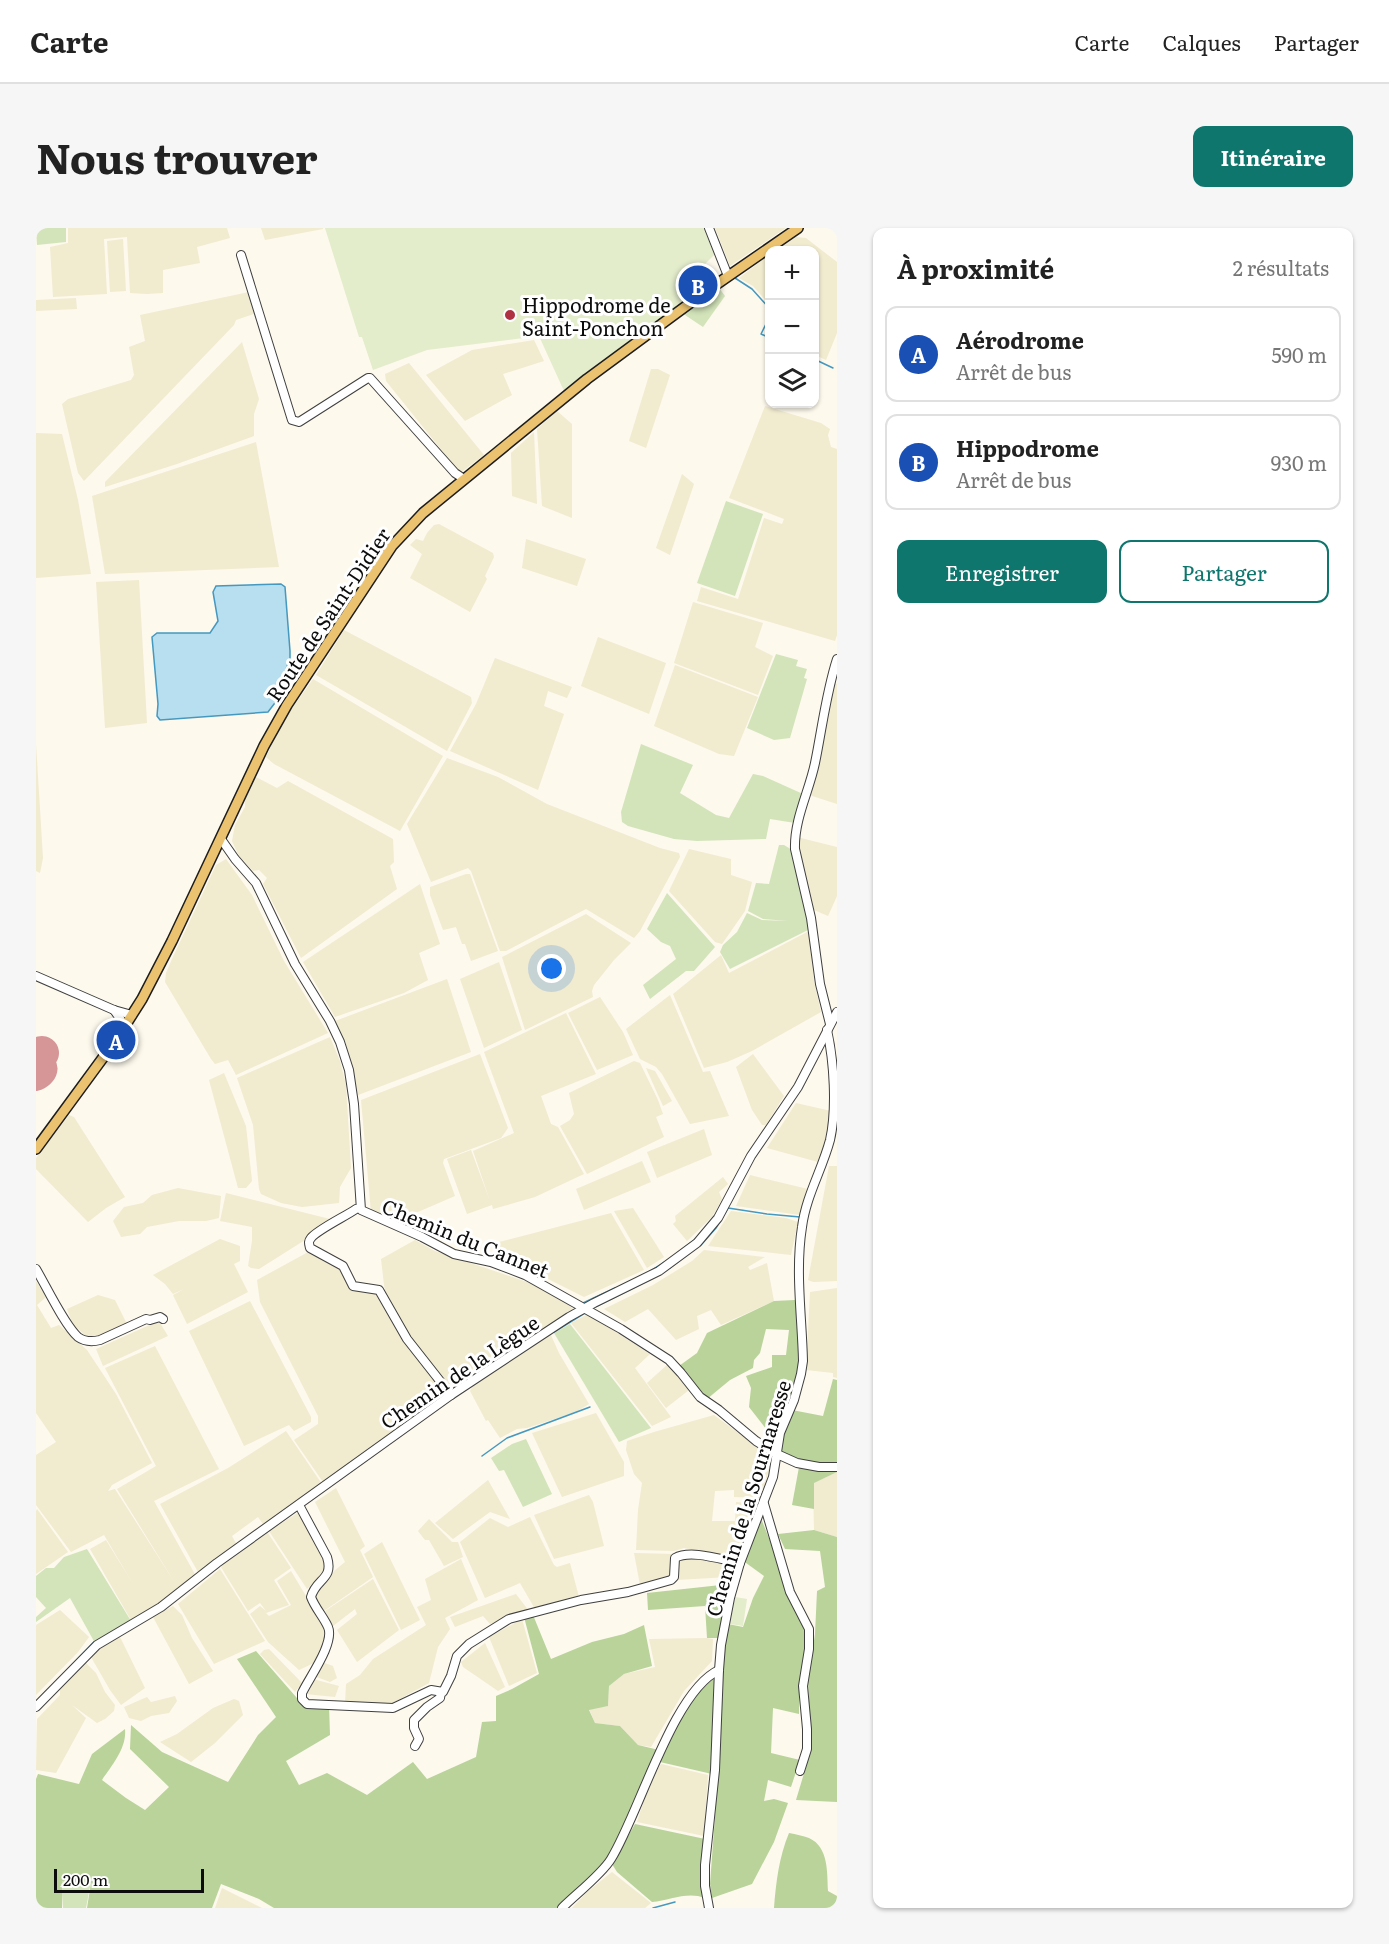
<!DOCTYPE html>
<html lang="fr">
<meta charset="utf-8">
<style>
:root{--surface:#fff;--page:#f6f6f6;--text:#222;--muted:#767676;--line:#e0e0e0;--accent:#0f766e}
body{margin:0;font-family:Literata,serif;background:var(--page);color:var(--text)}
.controls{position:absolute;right:18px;top:18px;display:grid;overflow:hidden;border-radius:12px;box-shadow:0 2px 4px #0004}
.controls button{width:54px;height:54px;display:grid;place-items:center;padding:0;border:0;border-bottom:2px solid var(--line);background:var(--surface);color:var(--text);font:30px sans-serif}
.scale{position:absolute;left:18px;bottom:15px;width:150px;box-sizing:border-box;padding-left:6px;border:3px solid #0c0c0c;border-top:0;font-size:16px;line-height:21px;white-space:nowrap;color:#0c0c0c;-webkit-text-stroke:4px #fff;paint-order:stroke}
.you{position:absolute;left:516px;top:741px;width:21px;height:21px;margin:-15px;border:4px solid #fff;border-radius:50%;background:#1a73e8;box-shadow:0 0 0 9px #1a73e833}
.badge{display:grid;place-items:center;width:39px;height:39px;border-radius:50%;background:var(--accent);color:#fff;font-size:20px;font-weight:700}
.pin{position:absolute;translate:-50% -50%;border:3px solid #fff;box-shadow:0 2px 6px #0006}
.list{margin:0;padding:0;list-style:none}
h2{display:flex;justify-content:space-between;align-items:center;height:78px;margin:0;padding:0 24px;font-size:26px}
h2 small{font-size:20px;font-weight:400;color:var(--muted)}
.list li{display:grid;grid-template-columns:39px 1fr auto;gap:18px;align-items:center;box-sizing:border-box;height:96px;margin:0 12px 12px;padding:0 12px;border:2px solid var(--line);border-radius:12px}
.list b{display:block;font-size:22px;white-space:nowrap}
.list p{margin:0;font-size:20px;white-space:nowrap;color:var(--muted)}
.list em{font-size:20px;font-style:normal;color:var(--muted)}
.actions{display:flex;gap:12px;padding:18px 24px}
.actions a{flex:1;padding:14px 0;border:2px solid var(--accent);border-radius:12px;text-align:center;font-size:21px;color:var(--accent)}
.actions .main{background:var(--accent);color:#fff}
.icon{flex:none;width:33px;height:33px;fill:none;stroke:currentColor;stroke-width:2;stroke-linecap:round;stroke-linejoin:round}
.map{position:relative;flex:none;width:801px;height:1680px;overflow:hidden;border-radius:12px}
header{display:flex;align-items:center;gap:36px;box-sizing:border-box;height:84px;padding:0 30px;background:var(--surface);border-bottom:2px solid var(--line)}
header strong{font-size:28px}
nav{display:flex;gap:33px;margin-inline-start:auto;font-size:21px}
.intro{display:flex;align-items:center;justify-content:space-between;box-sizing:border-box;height:144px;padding:0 36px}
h1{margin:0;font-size:42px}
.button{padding:15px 27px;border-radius:12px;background:var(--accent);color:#fff;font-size:21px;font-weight:700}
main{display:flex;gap:36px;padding:0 36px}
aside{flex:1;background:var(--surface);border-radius:12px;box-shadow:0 2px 4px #0004}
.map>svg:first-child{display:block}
</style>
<header>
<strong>Carte</strong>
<nav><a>Carte</a><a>Calques</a><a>Partager</a></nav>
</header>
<div class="intro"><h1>Nous trouver</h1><a class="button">Itinéraire</a></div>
<main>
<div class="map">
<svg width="801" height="1680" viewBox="0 0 801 1680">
<rect width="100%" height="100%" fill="#fdf9ed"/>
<!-- farmland -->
<g fill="#f1ebd0">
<polygon points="32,0 191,0 194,10 161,19 164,35 127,42 127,65 111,66 94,65 91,9 68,11 71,66 17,69 14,19 32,15"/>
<polygon points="225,0 287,0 287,1 229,12"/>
<polygon points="679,0 750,0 694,38"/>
<polygon points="760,9 770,10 801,34 801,105 790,132 779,127 778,22 740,22"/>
<polygon points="87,11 90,63 74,64 71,13"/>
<polygon points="733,27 733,76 717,58 703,50"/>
<polygon points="213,64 221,85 200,92 198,97 48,253 42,245 26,176 32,171 95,152 98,147 93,119 109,113 104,87"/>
<polygon points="40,70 41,81 0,83 0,72"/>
<polygon points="498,112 508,133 467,146 476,167 429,193 390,147 436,122"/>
<polygon points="206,114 223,171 218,186 218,208 141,236 69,259 69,254"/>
<polygon points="373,135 448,227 424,245 350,153 349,146"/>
<polygon points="615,141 622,141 634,147 610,220 593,213"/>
<polygon points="729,178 785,195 794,201 792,207 795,219 801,221 801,407 799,413 661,373 665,359 702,371 728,290 746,296 748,291 693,270"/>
<polygon points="521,183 536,196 536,290 506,278 501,201"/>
<polygon points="498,204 501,276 476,268 475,225"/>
<polygon points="0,205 26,206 42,272 55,346 0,350"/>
<polygon points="220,214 243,339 69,346 56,268"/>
<polygon points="646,246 658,256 634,327 620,320"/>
<polygon points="403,296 457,325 458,329 449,348 451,351 434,384 374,350 386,326 374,317 380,311 387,313 391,305 398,297"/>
<polygon points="490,311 550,331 541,358 486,340"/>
<polygon points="103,352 111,495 69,500 60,354"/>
<polygon points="657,374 727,395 719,419 737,428 722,467 638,435"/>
<polygon points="308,402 435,469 436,475 411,523 280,447"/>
<polygon points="562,409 630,435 613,486 545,458"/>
<polygon points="459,430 536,459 531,470 512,463 508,478 528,486 502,562 414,523 440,476"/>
<polygon points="639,437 722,469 698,528 683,526 618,498"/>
<polygon points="277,451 407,528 364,603 238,536 230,529 247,493"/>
<polygon points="798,455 801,456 801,576 773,567"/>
<polygon points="0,516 7,630 4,645 0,643"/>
<polygon points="411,530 462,549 511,576 624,620 643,625 644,629 604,703 598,710 550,681 470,723 464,723 435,643 432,640 395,654 371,596"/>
<polygon points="220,549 241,560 252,553 357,611 358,634 354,638 361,661 265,730 227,656 231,650 223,642 217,643 203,628 196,613 199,597 209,579 209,571"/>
<polygon points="761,609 801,619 801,668 792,688 778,682 761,620"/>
<polygon points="653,621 695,631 695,647 716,654 709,683 686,716 679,714 633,663"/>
<polygon points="190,631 216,667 248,733 292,805 200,847 192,832 179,836 175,831 129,754 130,745 136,731 180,637"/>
<polygon points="430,646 434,646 462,723 435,733 429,716 426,716 420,699 407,702 394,667 394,659"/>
<polygon points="384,656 404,716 383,725 392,752 368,765 299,789 267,734"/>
<polygon points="550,686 595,715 578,732 558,757 556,763 557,769 489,802 466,729"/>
<polygon points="773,703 778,753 785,784 716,823 691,834 668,840 637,766 685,727 693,745"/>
<polygon points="463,734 486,802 448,820 424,751"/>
<polygon points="411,751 435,824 322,867 310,816 299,793"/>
<polygon points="634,767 667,844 674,843 693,888 654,896 626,846 620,839 604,831 590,801"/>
<polygon points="564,769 587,804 597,827 561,842 532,785"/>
<polygon points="530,785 560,846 505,868 515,896 522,899 548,946 499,969 457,981 456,977 431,986 411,931 435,922 454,973 437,923 478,905 448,824"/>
<polygon points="294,809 304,833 310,857 315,940 304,959 303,975 266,979 245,975 225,966 223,961 217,897 201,850"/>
<polygon points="444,826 472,900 465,910 408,931 407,935 419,968 361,993 335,984 325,872"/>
<polygon points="717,826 748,868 730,897 726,897 716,882 700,839"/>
<polygon points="598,833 604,835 622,872 627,886 620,889 628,909 551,946 524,898 534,892 538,886 533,865"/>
<polygon points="610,840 619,843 636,873 627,878"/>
<polygon points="188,845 210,898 216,953 210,960 202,960 173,852"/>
<polygon points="760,875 795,883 790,912 782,934 731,920"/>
<polygon points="33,887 38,889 89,969 70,980 52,994 0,941 0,930"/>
<polygon points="668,901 676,927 621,950 611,924"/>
<polygon points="606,933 615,954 548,982 540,961"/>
<polygon points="793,938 801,938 801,1053 777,1054 772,1052"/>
<polygon points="714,947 772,961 764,987 700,978"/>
<polygon points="687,949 692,956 683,964 686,971 676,989 651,1013 637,996 640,993 639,988"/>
<polygon points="142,960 185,968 183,990 170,993 143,993 111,999 104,1006 85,1009 77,993 88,979 107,975 116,967"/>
<polygon points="190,965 294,991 269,1012 223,1041 215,1040 212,1038 216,1013 216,999 184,993"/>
<polygon points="597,980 628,1029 611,1040 578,983"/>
<polygon points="695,983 750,990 762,994 755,1027 672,1018"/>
<polygon points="575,985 608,1042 548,1069 510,1050 463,1032 458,1016 463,1014"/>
<polygon points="184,1011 204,1018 204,1033 198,1036 212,1064 151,1096 137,1067 148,1061 137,1066 129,1056 117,1047"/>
<polygon points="379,1012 399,1023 500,1057 528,1072 538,1082 507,1102 411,1159 376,1113 349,1065 345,1031"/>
<polygon points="668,1022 729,1029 712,1039 714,1042 731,1035 738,1073 685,1097 675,1082 661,1088 663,1101 640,1112 612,1081 589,1094 568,1081 617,1057 656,1033"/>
<polygon points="274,1023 301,1038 309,1048 313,1059 316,1061 339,1065 345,1068 374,1120 402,1155 399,1162 402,1172 287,1254 258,1212 282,1196 282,1188 224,1074 221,1052"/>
<polygon points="0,1053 10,1069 1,1077 15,1100 23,1097 51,1122 80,1166 116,1235 76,1257 72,1263 79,1261 139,1355 81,1261 120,1238 69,1140 119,1118 183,1241 118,1273 160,1348 134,1370 95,1392 54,1321 70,1312 97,1356 68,1307 35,1324 0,1277 0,1227 20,1214 0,1185"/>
<polygon points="801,1060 801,1150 797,1149 797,1145 770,1142 774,1064"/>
<polygon points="62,1067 79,1072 90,1094 94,1096 62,1110 54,1111 37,1097 31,1081"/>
<polygon points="214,1073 275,1189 275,1194 258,1203 253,1197 208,1218 153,1103"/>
<polygon points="552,1086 614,1126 599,1140 635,1189 616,1198 535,1095"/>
<polygon points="118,1095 124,1095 132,1108 67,1138 60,1121"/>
<polygon points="514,1105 523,1125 553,1176 540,1184 491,1200 481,1201 464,1210 452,1192 450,1193 434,1163 438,1156"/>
<polygon points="631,1137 642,1145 653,1162 630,1180 611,1155"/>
<polygon points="560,1185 588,1234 588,1248 526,1269 496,1205"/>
<polygon points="678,1187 734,1228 735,1235 725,1270 698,1269 698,1262 679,1263 676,1293 699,1293 700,1274 721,1276 721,1286 703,1331 648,1320 638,1323 600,1322 602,1282 606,1255 598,1246 590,1222 591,1213 618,1204"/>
<polygon points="250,1203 286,1256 227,1296 222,1289 196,1308 201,1317 162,1344 124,1276 192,1240"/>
<polygon points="801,1244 801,1309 778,1302 777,1255"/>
<polygon points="452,1252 474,1291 454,1284 417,1311 399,1295"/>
<polygon points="300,1260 329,1318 324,1322 337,1349 285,1385 279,1375 278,1365 298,1343 309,1334 279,1274"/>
<polygon points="553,1267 557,1274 568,1318 518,1331 498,1287"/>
<polygon points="1,1281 32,1324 0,1346 0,1283"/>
<polygon points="263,1284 291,1334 288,1345 271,1361 233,1303"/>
<polygon points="494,1289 518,1337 521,1339 534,1335 543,1369 499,1381 484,1355 449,1370 424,1314 454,1290 472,1299"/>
<polygon points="393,1291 416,1314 422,1314 427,1329 408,1338 393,1312 389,1312 382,1303"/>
<polygon points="230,1302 255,1340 238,1352 253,1377 230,1385 233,1388 255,1377 241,1353 255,1343 291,1403 280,1434 263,1442 232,1414 214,1386 224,1378 230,1383 224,1375 212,1383 183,1336"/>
<polygon points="346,1314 384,1392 365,1402 328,1326"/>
<polygon points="598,1325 638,1326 636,1331 636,1346 633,1351 604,1357"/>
<polygon points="662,1329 693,1336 697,1340 693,1349 640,1352 642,1331"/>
<polygon points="425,1331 442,1372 409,1390 414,1401 402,1419 393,1455 351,1478 309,1476 310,1456 324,1447 337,1431 390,1397 381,1379 395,1372 389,1351"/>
<polygon points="184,1341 229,1413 178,1436 142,1376"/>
<polygon points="337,1351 363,1402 321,1434 301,1402 321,1386 319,1381 297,1398 289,1383"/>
<polygon points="480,1366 493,1383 454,1396 447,1388 419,1399 414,1389"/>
<polygon points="137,1378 146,1387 156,1410 177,1443 153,1456 117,1389"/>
<polygon points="24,1382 53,1409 42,1424 0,1467 0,1397"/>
<polygon points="486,1391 501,1445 473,1458 453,1409"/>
<polygon points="84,1409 109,1460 85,1477 74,1462 55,1429 66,1417"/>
<polygon points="671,1410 677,1411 676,1433 648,1463 615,1519 602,1517 584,1498 559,1495 553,1481 572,1478 573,1458 588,1446 619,1439 613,1411"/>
<polygon points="449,1415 469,1459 462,1463 427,1439 425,1434"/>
<polygon points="233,1421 266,1455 259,1464 224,1426 228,1422"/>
<polygon points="286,1434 297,1438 301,1450 294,1454 278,1448"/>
<polygon points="50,1435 60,1445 69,1464 79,1477 78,1483 69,1491 61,1495 36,1477 50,1490 20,1545 0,1542 1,1491 24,1467 24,1460"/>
<polygon points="277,1451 303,1458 299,1469 269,1466"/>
<polygon points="139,1468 141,1473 133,1485 115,1488 105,1493 93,1490 88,1479 111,1469 115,1474"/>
<polygon points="198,1471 203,1473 207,1487 179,1515 155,1534 124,1514 141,1506 177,1480"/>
<polygon points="625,1536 672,1547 668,1608 601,1594 615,1551"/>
<polygon points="576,1644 615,1675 609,1680 536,1680 551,1664"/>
<polygon points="186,1660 226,1680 179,1680"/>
</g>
<!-- green -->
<g fill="#d3e4ba">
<polygon points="0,0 30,0 30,14 1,17"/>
<polygon points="683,60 689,68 667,99 646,85"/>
<polygon points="690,273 727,286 699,368 661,355"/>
<polygon points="740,426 762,432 760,438 771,441 768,450 771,451 754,510 738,512 711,500"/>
<polygon points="605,516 657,537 644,565 680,587 693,590 717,546 727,548 767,566 759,595 734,591 730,611 661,613 638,611 592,598 586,594 585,584"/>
<polygon points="743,617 748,617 758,623 774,701 694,741 684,724 687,717 701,704 711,685 726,692 752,693 727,691 712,683 720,655 733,656"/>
<polygon points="631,665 679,719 658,743 650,743 614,771 607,757 640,731 634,718 625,714 611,701"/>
<polygon points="534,1096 615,1200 583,1214 518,1105"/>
<polygon points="490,1211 516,1266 487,1279 468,1242 463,1243 455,1230 476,1216"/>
<polygon points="51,1321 95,1393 59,1415 34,1370 0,1394 0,1389 10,1380 0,1369 0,1348 10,1340 18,1340 28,1329"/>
<polygon points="25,1653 55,1654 50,1680 27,1680"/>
</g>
<!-- forest -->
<g fill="#b9d39b">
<polygon points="759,1072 763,1082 765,1131 759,1163 741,1215 713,1179 715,1160 710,1148 736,1139 736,1127 750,1127 753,1102 730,1101 724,1125 718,1132 717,1140 694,1152 671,1171 666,1168 643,1138 661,1125 671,1105 738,1073"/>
<polygon points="797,1151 801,1152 801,1235 784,1236 748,1227 743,1218 756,1182 787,1188"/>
<polygon points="763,1239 801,1241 801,1244 778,1255 778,1281 756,1277"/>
<polygon points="724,1288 739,1325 750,1365 767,1396 770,1417 763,1465 763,1486 737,1480 735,1525 764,1532 755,1559 732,1552 728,1573 738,1571 752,1575 738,1614 716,1656 676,1670 674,1656 682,1548 686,1438 692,1396 707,1399 717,1370 728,1348 706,1332"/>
<polygon points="778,1302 801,1309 801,1574 760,1572 775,1522 772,1453 779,1406 781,1363 789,1359 784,1323 749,1321 742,1306"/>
<polygon points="694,1356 683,1410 671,1410 669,1378 612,1382 611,1365"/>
<path d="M497,1387L515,1431L556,1414L588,1406L608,1397L616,1438L588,1446L573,1458L572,1478L553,1482L559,1495L584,1498L602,1517L623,1522L592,1593L569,1633L521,1680H238L223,1671L185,1656L176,1680H51L55,1655L26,1653V1680H0V1551L2,1546L43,1556L56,1526L89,1501C91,1520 76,1537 66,1552L90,1570L109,1582L133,1559L94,1521L95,1497L126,1524L192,1554L222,1507L240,1489L201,1431L220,1423L267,1477L293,1478L294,1507L250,1533L263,1557L291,1545L331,1567L377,1534L391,1551L440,1529L446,1494L460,1493V1468L476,1461L503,1446L488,1389Z"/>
<path d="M678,1448L676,1546L624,1534C632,1512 659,1461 678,1448Z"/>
<path d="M599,1596L669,1611V1670C652,1663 634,1672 616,1674L581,1644L576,1636Z"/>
<path d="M753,1605C760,1606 767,1608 773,1610C793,1619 791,1645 792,1663L801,1668V1680H738C740,1654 743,1629 753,1605Z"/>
</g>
<!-- pitch -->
<g fill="#e3eccb">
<polygon points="289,0 672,0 682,23 661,44 656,61 660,65 528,163 503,108 391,122 337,142 326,109 323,109"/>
<polygon points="699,1369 711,1371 707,1398 694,1396"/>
</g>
<!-- water -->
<polygon fill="#b7dfef" stroke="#4598bf" stroke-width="1.5" points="245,356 249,359 254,423 254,431 248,446 250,449 248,463 232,484 124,492 121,488 122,476 116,409 121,405 174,405 182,393 177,364 180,358"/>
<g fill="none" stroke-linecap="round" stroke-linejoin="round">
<!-- stream -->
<g stroke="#4598bf" stroke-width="1.5">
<polyline points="699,50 716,61 734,81"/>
<polyline points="734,88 725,106 734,110"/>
<polyline points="778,131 797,140"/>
<polyline points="665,1017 680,1000 692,980 731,986 764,989"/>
<polyline points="645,1022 661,1010"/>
<polyline points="634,1040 659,1021"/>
<polyline points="613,1044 632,1032"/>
<polyline points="547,1075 579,1060"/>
<polyline points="557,1080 617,1050"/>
<polyline points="518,1104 549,1085"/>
<polyline points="446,1228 471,1210 554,1179"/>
<polyline points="33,1440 58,1414"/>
<polyline points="617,1680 639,1674"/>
</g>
<!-- taxiway -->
<path stroke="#d69698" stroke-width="14" d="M0,856C15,852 22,834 3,829"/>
<!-- runway -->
<polyline stroke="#d69698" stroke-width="34" points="0,833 6,825"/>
<!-- minor casing -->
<g stroke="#3f3f3f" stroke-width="10">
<g id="minor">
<polyline points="673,0 692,48"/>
<polyline points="205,27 256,192 263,194 332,150 334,150 419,245 428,251"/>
<polyline points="185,611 199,631 220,655 259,736 294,793 304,814 313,842 318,876 325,982 386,1009 418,1026 455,1034 489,1047 585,1101 633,1132 645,1145 664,1169 683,1182 720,1213 741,1226 761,1235 783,1239 801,1239"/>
<polyline points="0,748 78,782 96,787"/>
<polyline points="78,782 85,792 86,804"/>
<path d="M794,796L784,756L775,690L759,621C758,591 773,564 779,535C786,501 790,465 801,431"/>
<path d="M320,981C310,988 281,1002 275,1010C272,1014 273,1015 274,1020L307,1038L317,1058L343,1062L371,1111L415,1167"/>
<path d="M0,1041C10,1058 29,1098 42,1109C49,1114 56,1114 64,1112L110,1091L114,1092L124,1089L127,1091"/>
<polyline points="728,1276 754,1364 773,1401 773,1421 767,1458 771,1501 771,1521 764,1543"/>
<path d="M263,1277L291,1329C298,1352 280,1350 275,1369C279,1380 287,1388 292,1399C299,1415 273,1450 266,1465V1471L271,1476L357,1480L395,1462L407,1464L415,1448L421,1428L433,1416L473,1391L545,1372L592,1364L635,1352L638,1349L639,1330C655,1321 686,1332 704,1335"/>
<polyline points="0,1479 61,1417 125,1379 181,1335 415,1167 533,1089 558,1075 623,1043 661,1015 682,990 715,928 762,859 801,784"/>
<polyline points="379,1518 383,1511 378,1500 378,1492 391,1479 404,1470 405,1464"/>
<path d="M526,1680C539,1667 566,1646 575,1631C603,1586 637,1463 683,1442"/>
<path d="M673,1680L669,1658V1637L679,1542L683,1442L685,1417L694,1370L704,1335L737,1249L744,1205L758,1172L765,1146L767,1133C766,1089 759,1043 766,999C770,968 786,942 794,912C801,881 798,833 791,802"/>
</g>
</g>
<!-- major casing -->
<g stroke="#1d1d1d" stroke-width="12">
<polyline id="major" points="0,921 80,812 106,771 136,713 228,518 251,477 356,318 387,285 551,151 665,67 762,0"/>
</g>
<!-- minor -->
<use href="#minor" stroke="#fff" stroke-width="8"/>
<!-- major -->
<use href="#major" stroke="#ebc370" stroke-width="9"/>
</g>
<!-- markers -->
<circle fill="#ae3242" stroke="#fff" stroke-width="2" cx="474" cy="87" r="6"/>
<g text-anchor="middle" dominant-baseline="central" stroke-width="6" stroke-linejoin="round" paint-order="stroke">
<!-- poi labels -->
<g font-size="20" fill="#0c0c0c" stroke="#fff" text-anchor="start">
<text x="486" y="76">Hippodrome de<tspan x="486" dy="23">Saint-Ponchon</tspan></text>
</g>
<!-- street labels -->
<g font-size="20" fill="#0c0c0c" stroke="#fff">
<text transform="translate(291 386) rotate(-56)">Route de Saint-Didier</text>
<text transform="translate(430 1009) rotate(22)">Chemin du Cannet</text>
<text transform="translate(423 1143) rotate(-34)">Chemin de la Lègue</text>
<text transform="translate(711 1270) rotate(-73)">Chemin de la Sournaresse</text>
</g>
</g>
</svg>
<div class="controls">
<button>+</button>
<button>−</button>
<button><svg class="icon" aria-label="layers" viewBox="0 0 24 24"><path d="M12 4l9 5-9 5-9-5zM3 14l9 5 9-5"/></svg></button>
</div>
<div class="scale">200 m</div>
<div class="you"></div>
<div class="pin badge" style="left:80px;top:812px;background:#1a4fb4">A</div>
<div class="pin badge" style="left:662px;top:57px;background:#1a4fb4">B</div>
</div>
<aside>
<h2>À proximité<small>2 résultats</small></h2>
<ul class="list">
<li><span class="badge" style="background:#1a4fb4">A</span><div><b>Aérodrome</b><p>Arrêt de bus</p></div><em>590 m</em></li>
<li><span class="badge" style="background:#1a4fb4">B</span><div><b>Hippodrome</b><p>Arrêt de bus</p></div><em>930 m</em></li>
</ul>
<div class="actions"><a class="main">Enregistrer</a><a>Partager</a></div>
</aside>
</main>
